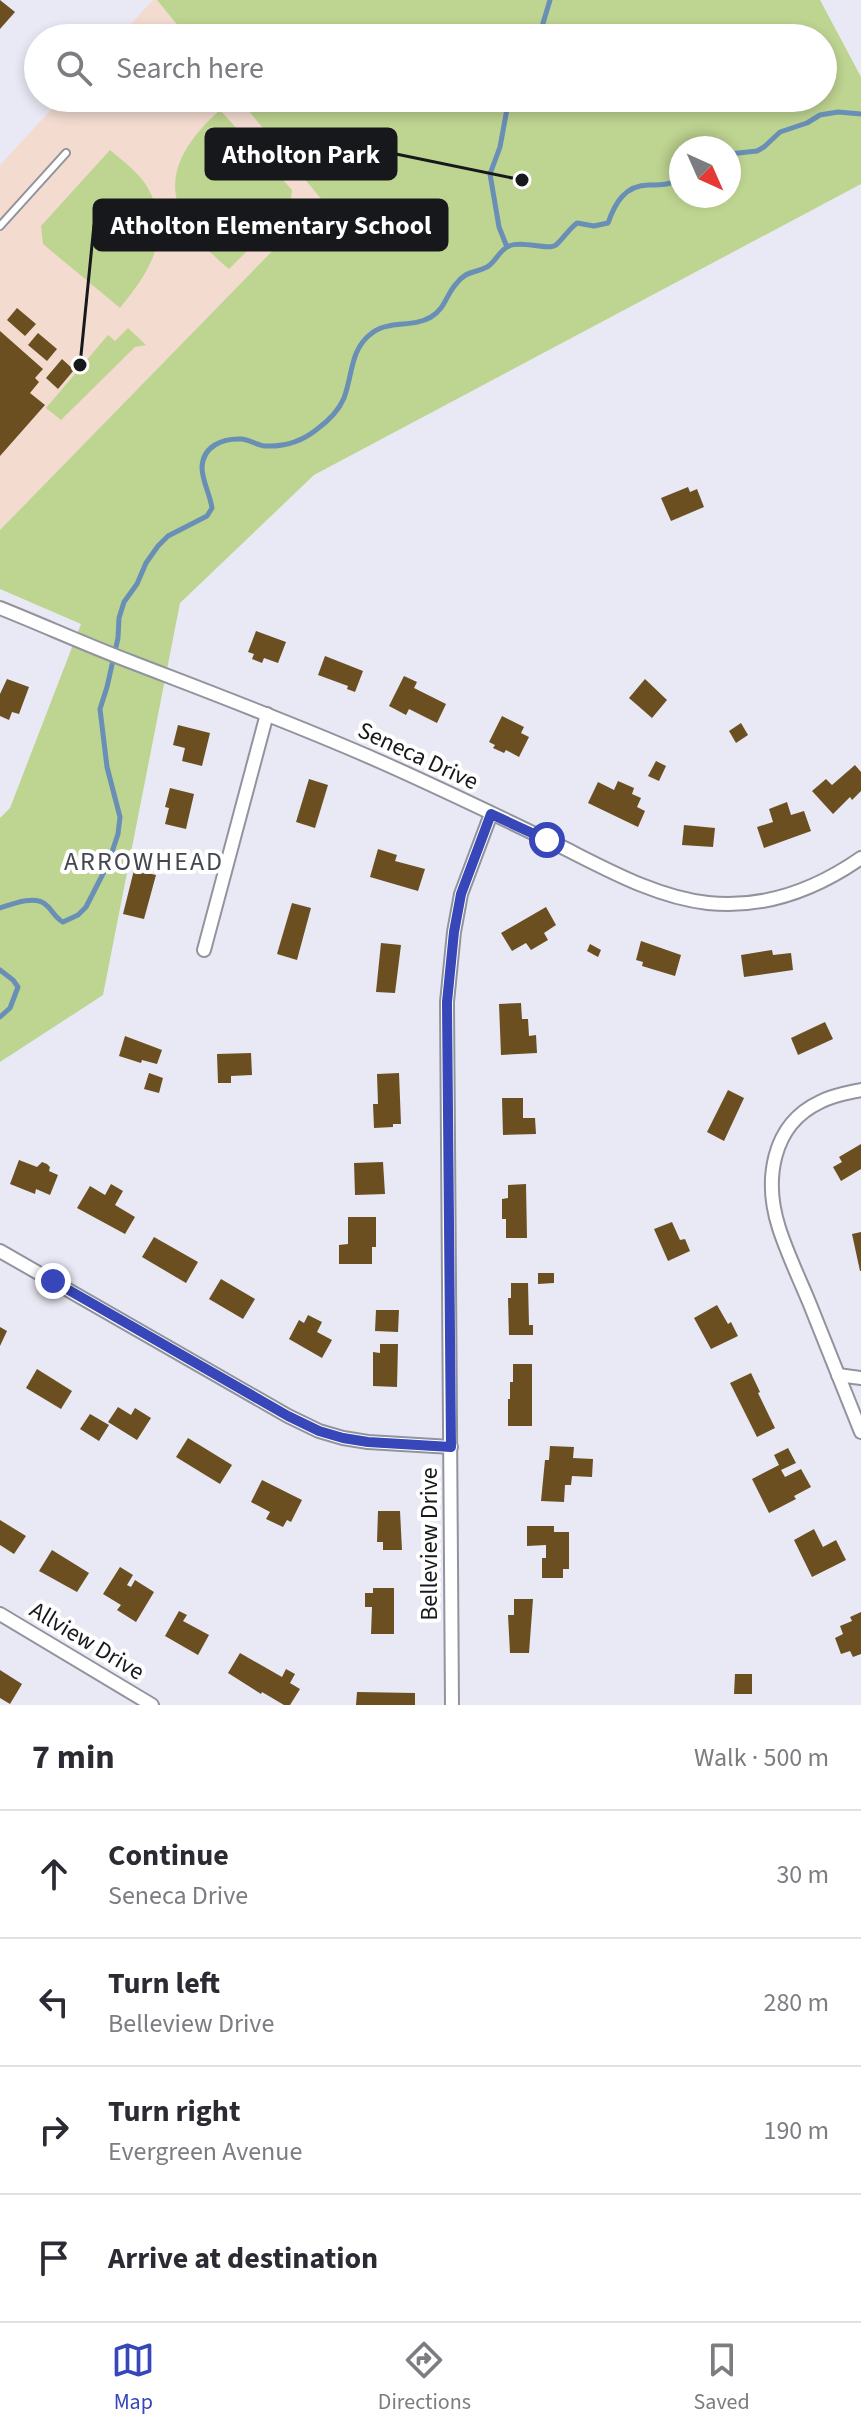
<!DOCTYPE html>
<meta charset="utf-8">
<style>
:root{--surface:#fff;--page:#f7f7f7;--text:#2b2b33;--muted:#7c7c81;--line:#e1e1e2;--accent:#3746b9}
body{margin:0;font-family:"Source Sans 3",sans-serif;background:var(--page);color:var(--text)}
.compass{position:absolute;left:669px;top:136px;width:72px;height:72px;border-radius:50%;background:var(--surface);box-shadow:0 4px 12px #0003;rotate:135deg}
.stop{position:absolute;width:24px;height:24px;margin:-18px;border:6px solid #3746b9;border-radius:50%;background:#fff}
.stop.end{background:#3746b9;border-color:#fff;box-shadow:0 2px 8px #0008}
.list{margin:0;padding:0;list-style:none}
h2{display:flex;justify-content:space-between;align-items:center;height:104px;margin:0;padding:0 32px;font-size:34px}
h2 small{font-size:26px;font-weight:400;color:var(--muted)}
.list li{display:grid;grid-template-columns:52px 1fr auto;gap:24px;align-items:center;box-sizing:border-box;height:128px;padding:0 32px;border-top:2px solid var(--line)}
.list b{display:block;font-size:30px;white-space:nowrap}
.list p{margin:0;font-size:26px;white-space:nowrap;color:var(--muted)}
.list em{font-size:26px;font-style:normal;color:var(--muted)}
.icon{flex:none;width:44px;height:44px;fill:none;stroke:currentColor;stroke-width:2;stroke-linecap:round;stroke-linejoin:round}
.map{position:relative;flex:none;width:861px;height:1705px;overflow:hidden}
.search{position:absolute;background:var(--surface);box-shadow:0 4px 12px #0003;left:24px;right:24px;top:24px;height:88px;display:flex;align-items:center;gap:20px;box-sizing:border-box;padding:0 28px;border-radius:44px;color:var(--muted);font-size:30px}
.sheet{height:616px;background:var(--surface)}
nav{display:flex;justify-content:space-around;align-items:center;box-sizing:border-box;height:112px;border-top:2px solid var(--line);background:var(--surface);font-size:22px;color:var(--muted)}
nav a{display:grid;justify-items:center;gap:4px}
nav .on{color:var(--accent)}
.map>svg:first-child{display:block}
</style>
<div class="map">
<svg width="861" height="1705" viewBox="0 0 861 1705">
<rect width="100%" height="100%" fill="#e8e9f4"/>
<!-- education -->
<g fill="#f3dbd0">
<polygon points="153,0 157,0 188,38 118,38"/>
<polygon points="62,98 238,98 322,200 0,530 0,165"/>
</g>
<!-- green -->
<g fill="#bed491" fill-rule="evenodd">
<path d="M157,0H820L861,77V184L314,475L180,603L103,995L0,1062V818L10,808L81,624L0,589V530L322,200L238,98H823V38H188ZM681,148H729V196H681Z"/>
<path d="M220,110L292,190L290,208L229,269C164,215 154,169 220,110Z"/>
<path d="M110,150C123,161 141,174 149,190C173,237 149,272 120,308L43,244L41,226Z"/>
<polygon points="128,328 146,345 135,347 61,420 46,408 108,335 115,341"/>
</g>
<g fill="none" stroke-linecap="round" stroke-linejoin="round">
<!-- stream -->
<g stroke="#698fb7" stroke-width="5">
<polyline points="532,38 541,30 550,0"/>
<polyline points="729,154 757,151 764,147 780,132 807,123 820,115 838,112 861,114"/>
<polyline points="507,247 499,227 490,174 500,147 509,98"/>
<path d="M0,908C12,904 34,895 45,904C53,910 54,917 63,922L78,915L86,907L108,864L118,834L120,817L107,767L100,709L107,687L118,638L119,618L124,602L137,584L146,563L158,546L168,536L207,516L212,508C210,494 202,481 202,467C203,446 223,438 242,439C250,440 257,445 265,446C284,447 302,441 316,430C327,422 339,410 344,398C353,374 350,349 372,333C389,320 413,328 431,317C445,309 446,295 456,284C467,270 473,274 487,267C496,262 499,250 509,246C523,240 547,251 556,245C563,239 569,229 577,223L594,226L608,223C615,203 625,185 649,185C662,185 669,185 681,179"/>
<polyline points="0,970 13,980 18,987 10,1008 0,1017"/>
</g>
</g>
<!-- building -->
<g fill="#6b4f20">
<polygon points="0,0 15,12 0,29"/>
<polygon points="17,308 36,324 25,336 7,320"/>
<polygon points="0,331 43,369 35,378 39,382 30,393 45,405 0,456"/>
<polygon points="38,333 57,349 47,361 28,345"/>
<polygon points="62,359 74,370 58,389 46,378"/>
<polygon points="688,487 690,492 697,489 704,507 671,521 661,498"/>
<polygon points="256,631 286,642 278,663 264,658 262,663 252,659 254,654 248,652"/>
<polygon points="325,656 363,671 355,692 347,689 348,686 318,675"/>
<polygon points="404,676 417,682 414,688 446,704 437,723 409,709 406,715 389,706"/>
<polygon points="7,679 29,687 19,714 12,712 9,720 0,716 0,694"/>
<polygon points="645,679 667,700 652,718 629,698"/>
<polygon points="502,716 524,727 521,733 529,737 519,757 506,750 504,753 493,748 495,745 489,742"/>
<polygon points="741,723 748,735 736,743 729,731"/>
<polygon points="178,725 210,733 202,766 182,761 185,748 173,745"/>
<polygon points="656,761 666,766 659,781 648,776"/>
<polygon points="855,765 861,772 861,791 852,800 850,797 833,814 812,791 826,779 832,785"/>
<polygon points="309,779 328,785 315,828 296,822"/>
<polygon points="618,781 634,788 632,794 641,798 637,807 645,811 638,827 588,803 598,782 614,790"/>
<polygon points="170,788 194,794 186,829 165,824 169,808 165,807"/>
<polygon points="787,802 791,815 804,811 811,831 764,848 757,827 773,822 769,809"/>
<polygon points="684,825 715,828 713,847 682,845"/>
<polygon points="378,849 397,855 395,861 425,869 418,891 370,877"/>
<polygon points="134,870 156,875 144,919 123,914"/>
<polygon points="292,903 311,908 297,960 277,954"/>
<polygon points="546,907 556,925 544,933 548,940 531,950 526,943 512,951 501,933"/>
<polygon points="641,941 681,955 675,976 642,966 643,962 636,960"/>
<polygon points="381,943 401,945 395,993 376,992"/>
<polygon points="590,944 601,950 598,957 587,951"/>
<polygon points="772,950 773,955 791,953 793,970 744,977 741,955"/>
<polygon points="521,1003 522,1019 528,1019 529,1036 536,1035 537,1053 501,1055 499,1004"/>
<polygon points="825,1022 833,1039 798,1055 791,1038"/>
<polygon points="125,1036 162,1050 157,1064 142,1060 141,1063 119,1056"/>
<polygon points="251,1053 252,1075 231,1076 231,1083 218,1083 217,1054"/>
<polygon points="149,1073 163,1078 159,1093 144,1089"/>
<polygon points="399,1073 401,1124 393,1124 393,1127 374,1128 373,1104 378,1104 377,1074"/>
<polygon points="728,1090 744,1098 724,1141 707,1132"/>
<polygon points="502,1098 523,1098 523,1118 535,1118 536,1134 503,1135"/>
<polygon points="861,1144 861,1169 841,1181 833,1167 842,1162 839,1157"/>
<polygon points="19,1160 37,1167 42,1162 47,1164 50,1167 49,1171 58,1175 50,1195 36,1189 35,1194 10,1184"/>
<polygon points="383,1162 385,1194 355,1195 354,1163"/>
<polygon points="111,1184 123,1191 115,1205 135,1217 125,1234 77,1208 90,1186 105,1195"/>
<polygon points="526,1184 527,1238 506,1238 506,1219 502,1219 502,1199 508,1198 508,1185"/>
<polygon points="348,1217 376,1217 376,1247 372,1247 372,1264 339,1264 339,1245 348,1244"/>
<polygon points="672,1222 680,1240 685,1239 690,1251 668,1261 654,1229"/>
<polygon points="861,1232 861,1271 860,1271 852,1234"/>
<polygon points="154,1237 198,1262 186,1283 142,1257"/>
<polygon points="538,1273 554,1273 554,1283 538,1284"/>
<polygon points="221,1279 255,1299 243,1319 209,1299"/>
<polygon points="511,1283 528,1283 529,1325 533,1325 533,1335 509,1335 508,1298 511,1298"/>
<polygon points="717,1305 728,1324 731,1322 738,1336 711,1349 694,1318"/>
<polygon points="376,1310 399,1310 398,1332 375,1331"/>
<polygon points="308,1315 322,1322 317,1332 332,1340 322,1358 289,1339 299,1320 304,1323"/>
<polygon points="0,1327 7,1331 0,1346"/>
<polygon points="380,1344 398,1344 397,1387 373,1386 373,1352 380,1353"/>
<polygon points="513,1364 532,1364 532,1426 508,1426 508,1399 510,1399 510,1382 513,1382"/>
<polygon points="37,1369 72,1391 61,1409 26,1388"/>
<polygon points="751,1373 760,1392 758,1393 775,1428 757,1437 730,1383"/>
<polygon points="118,1407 131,1415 135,1408 151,1418 137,1440 108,1422"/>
<polygon points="90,1414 109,1425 99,1441 80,1429"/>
<polygon points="188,1438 232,1465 220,1484 176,1457"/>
<polygon points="550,1446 574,1447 573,1458 593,1459 592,1477 572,1476 571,1485 565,1485 564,1502 541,1501 545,1460 549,1460"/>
<polygon points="788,1448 796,1463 781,1470 785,1477 801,1469 811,1487 794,1496 796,1499 769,1513 752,1479 779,1465 774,1455"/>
<polygon points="262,1480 302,1500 291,1522 287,1520 283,1527 266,1519 270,1512 251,1502"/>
<polygon points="378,1511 400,1511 402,1550 383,1550 383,1542 377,1542"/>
<polygon points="0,1520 26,1536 14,1554 0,1545"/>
<polygon points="527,1526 554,1526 554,1532 569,1532 569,1569 563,1569 563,1578 542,1578 542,1558 546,1558 546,1545 527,1546"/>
<polygon points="814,1529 823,1547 836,1540 846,1560 812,1577 794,1540"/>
<polygon points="52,1550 89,1573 77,1592 39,1571"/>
<polygon points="120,1567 133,1575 127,1585 131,1587 135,1580 154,1592 136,1622 117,1610 121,1605 103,1594"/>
<polygon points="373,1588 394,1588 394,1634 371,1634 372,1607 365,1607 365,1593 373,1593"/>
<polygon points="514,1599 533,1599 529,1653 510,1653 508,1615 514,1615"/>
<polygon points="179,1611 187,1615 183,1621 209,1635 198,1655 165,1636"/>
<polygon points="861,1612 861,1654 853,1657 850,1651 841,1654 835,1638 843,1634 840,1626 852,1621 850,1617"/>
<polygon points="240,1653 282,1677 286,1669 295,1674 290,1683 300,1689 290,1705 284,1705 262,1692 261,1694 228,1673"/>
<polygon points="0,1670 22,1684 10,1704 0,1698"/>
<polygon points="735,1674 752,1674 752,1694 734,1694"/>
<polygon points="357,1692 415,1693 415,1705 356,1705"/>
</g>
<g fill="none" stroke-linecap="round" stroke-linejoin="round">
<!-- lane casing -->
<g stroke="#91939d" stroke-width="10">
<polyline id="lane" points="0,226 66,153"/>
</g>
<!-- street casing -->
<g stroke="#91939d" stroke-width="16">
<g id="street">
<path d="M0,608C45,626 89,646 134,663C217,695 300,726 381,762C442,789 502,818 562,847C608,870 656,897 708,903C765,909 815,890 861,858"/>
<polyline points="204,950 267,714"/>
<path d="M861,1090C847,1093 833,1095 820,1102C771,1125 764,1181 779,1228C787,1253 799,1278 809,1302C826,1345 844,1389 861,1432"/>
<polyline points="0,1251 288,1416 319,1431 343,1438 368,1442 451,1447"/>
<polyline points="838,1375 861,1378"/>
<polyline points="0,1614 152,1705"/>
<polyline points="452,1705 447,1002 454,932 461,894 491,814"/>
</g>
</g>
<!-- lane -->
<use href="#lane" stroke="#fff" stroke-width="6"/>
<!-- street -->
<use href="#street" stroke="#fff" stroke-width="12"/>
</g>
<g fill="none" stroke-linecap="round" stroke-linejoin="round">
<!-- route -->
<polyline stroke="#3746b9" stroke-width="10" points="53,1281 288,1416 319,1431 343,1438 368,1442 451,1447 447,1002 454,932 461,894 491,814 547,840"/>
</g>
<g text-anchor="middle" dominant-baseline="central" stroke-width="8" stroke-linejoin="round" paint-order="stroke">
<!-- street labels -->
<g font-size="24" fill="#17181b" stroke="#fff">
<text transform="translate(418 756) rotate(25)">Seneca Drive</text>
<text transform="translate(429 1544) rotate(-90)">Belleview Drive</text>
<text transform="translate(87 1641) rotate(31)">Allview Drive</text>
</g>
<!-- neighbourhood labels -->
<g font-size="26" letter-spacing="2" fill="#45474f" stroke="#fff">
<text x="144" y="861">ARROWHEAD</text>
</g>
</g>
<!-- callouts -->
<path fill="none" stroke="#17181b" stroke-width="3" d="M522 180L396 154M80 365L94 225"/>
<g fill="#17181b" stroke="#fff" stroke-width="3">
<circle cx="522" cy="180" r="8"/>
<circle cx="80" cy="365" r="8"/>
</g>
<g fill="#17181b" stroke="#17181b" stroke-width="3">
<rect x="206" y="129" width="190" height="50" rx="8"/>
<rect x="94" y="200" width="353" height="50" rx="8"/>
</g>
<g font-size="26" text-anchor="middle" font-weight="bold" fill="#fff">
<text x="301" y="163">Atholton Park</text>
<text x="271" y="234">Atholton Elementary School</text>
</g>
</svg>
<svg class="compass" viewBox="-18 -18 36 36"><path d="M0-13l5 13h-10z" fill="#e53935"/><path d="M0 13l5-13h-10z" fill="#7c7c81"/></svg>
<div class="stop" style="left:547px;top:840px"></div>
<div class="stop end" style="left:53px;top:1281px"></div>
<div class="search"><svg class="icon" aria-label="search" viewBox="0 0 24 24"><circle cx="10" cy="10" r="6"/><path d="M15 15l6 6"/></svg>Search here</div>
</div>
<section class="sheet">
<h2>7 min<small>Walk · 500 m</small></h2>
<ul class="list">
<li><svg class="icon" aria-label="ahead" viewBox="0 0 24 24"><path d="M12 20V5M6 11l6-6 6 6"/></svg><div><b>Continue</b><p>Seneca Drive</p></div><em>30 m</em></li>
<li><svg class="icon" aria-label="left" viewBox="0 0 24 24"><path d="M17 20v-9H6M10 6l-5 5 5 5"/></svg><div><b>Turn left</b><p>Belleview Drive</p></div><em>280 m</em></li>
<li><svg class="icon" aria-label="right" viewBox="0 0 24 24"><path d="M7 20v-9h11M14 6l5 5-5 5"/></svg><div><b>Turn right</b><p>Evergreen Avenue</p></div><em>190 m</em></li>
<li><svg class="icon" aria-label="arrive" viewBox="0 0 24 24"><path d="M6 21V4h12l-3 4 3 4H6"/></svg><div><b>Arrive at destination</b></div></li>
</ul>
</section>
<nav>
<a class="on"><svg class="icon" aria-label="map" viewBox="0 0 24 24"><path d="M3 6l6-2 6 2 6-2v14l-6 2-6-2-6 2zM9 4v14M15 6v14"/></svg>Map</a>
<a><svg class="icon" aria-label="directions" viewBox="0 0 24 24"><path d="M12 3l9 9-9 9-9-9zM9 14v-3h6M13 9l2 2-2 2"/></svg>Directions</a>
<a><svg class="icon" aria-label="saved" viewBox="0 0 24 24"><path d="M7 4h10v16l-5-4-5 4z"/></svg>Saved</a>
</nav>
